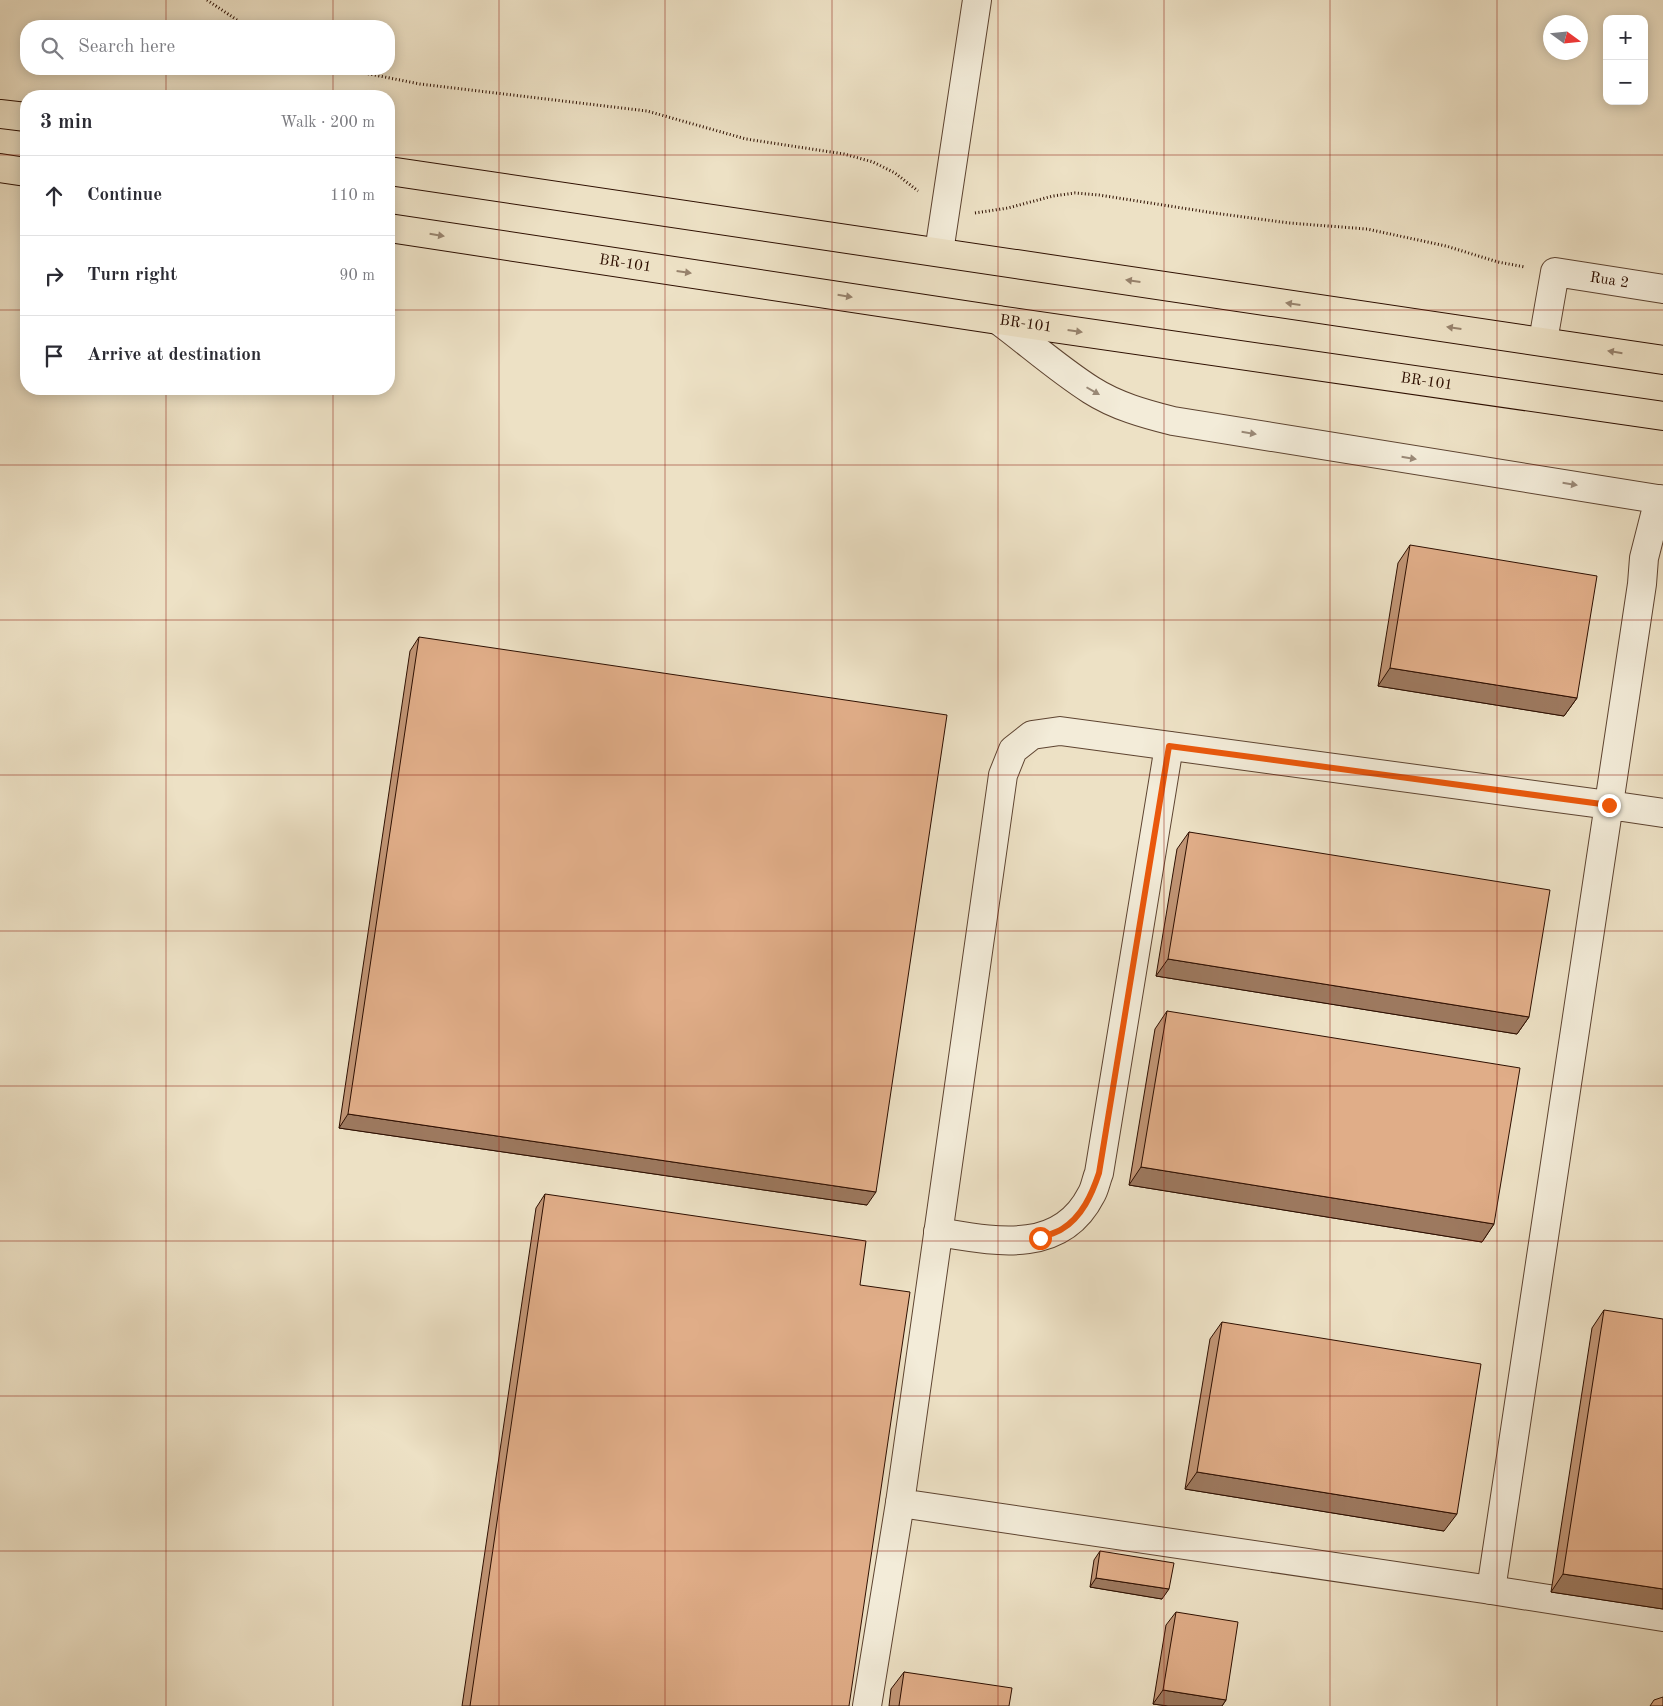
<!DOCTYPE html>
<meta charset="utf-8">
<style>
:root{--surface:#fff;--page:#f2f2f3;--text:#2b2b33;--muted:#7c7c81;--line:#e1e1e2}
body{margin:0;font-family:"Old Standard TT",serif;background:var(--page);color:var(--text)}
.controls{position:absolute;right:15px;top:15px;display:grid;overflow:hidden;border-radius:10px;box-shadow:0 2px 12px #0003}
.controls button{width:45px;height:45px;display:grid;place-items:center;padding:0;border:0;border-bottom:1px solid var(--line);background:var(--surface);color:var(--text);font:25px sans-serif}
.compass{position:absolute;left:1543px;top:15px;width:45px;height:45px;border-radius:50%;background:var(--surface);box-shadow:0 2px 12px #0003;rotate:105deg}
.stop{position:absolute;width:15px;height:15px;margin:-11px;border:4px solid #ea580c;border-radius:50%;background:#fff}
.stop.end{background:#ea580c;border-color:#fff;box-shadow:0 1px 5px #0008}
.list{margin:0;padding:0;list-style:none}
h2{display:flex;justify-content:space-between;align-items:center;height:65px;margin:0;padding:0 20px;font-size:21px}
h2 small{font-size:16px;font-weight:400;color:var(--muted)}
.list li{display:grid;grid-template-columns:32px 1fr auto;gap:15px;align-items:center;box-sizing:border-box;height:80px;padding:0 20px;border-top:1px solid var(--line)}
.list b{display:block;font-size:19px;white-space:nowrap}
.list em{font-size:16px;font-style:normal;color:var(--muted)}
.icon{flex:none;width:28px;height:28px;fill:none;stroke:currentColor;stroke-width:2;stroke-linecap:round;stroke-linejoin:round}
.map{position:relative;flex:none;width:1663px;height:1706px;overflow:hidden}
.search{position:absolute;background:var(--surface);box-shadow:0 2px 12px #0003;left:20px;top:20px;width:375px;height:55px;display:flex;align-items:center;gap:12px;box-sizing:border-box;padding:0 18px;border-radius:20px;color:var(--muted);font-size:19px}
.panel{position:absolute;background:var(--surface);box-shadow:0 2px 12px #0003;left:20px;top:90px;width:375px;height:305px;border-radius:20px}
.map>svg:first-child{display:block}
</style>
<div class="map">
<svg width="1663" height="1706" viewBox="0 0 1663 1706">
<rect width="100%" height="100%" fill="#ede1c5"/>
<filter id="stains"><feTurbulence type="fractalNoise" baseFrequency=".004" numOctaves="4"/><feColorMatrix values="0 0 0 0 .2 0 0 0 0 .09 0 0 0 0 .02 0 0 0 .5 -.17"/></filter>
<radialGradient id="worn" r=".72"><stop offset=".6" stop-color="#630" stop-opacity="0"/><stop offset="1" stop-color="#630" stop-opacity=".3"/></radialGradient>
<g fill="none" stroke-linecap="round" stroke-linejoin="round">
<!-- minor casing -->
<g stroke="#5e4431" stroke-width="30">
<g id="minor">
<polyline points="939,252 977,0"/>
<path d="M998,320C1029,343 1058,369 1091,390C1116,406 1145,414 1173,421L1663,500"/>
<path id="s1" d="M1543,341L1555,272L1663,289"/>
<polyline points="1659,499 1644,558 1642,584 1491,1590 900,1503 1003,775 1013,750 1032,735 1060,731 1609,805 1663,813"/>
<path d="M938,1232C993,1241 1060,1256 1091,1195C1095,1189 1096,1180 1099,1173L1169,746"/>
<polyline points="1491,1590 1663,1617"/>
<polyline points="867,1706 900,1503"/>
</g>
</g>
<!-- major casing -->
<g stroke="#2e0f00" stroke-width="30">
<g id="major">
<polyline points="0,114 26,117"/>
<polyline points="0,168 26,172"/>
<polyline points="389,171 1663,360"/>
<path id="s2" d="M389,228L998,320L1663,416"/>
</g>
</g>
<!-- path -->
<g stroke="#2e0f00" stroke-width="3" stroke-dasharray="1 2.5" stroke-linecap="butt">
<polyline points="207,0 246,26"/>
<polyline points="344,69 420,84 647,111 746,139 844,154 873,162 895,173 918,191"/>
<polyline points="975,213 1008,208 1053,196 1075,193 1099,195 1214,213 1289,223 1367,229 1446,246 1498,262 1525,267"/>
</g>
<!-- minor -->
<use href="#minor" stroke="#f3ecd9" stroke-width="28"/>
<!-- major -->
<use href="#major" stroke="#ede1c5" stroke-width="28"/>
</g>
<!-- wall -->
<g fill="#c19575" stroke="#2e0f00">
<polygon points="1410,545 1577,698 1564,716 1378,686 1398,563"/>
<polygon points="419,637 867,1205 339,1128 410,651"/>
<polygon points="1189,832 1529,1017 1517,1034 1156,976 1177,849"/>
<polygon points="1167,1011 1494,1224 1482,1242 1129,1185 1155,1029"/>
<polygon points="545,1194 849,1706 462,1706 536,1208"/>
<polygon points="1604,1310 1663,1609 1551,1592 1592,1328"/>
<polygon points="1222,1322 1444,1531 1185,1489 1210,1339"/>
<polygon points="1100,1551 1162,1599 1090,1587 1094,1560"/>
<polygon points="1176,1612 1226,1700 1222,1706 1168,1706 1153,1704 1166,1625"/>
<polygon points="904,1672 1009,1706 889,1706 891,1689"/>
</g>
<!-- shaded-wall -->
<g fill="#9d795f" stroke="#2e0f00">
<polygon points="1390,668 1577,698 1564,716 1378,686"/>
<polygon points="1168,959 1529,1017 1517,1034 1156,976"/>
<polygon points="348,1114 876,1192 867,1205 339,1128"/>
<polygon points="1141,1167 1494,1224 1482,1242 1129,1185"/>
<polygon points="1197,1472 1457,1514 1444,1531 1185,1489"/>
<polygon points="1563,1574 1663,1589 1663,1609 1551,1592"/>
<polygon points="1096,1578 1169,1589 1162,1599 1090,1587"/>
<polygon points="1163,1690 1226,1700 1222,1706 1168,1706 1153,1704"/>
</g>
<!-- building -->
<g fill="#e0ad88" stroke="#2e0f00">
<polygon points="1410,545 1597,576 1577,698 1390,668"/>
<polygon points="419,637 947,715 876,1192 348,1114"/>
<polygon points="1189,832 1550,890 1529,1017 1168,959"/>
<polygon points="1167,1011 1520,1068 1494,1224 1141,1167"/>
<polygon points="545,1194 866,1241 860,1285 910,1292 849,1706 470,1706"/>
<polygon points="1604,1310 1663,1319 1663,1589 1563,1574"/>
<polygon points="1222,1322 1481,1364 1457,1514 1197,1472"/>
<polygon points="1100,1551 1174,1563 1169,1589 1096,1578"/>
<polygon points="1176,1612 1238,1622 1226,1700 1163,1690"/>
<polygon points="904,1672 1012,1688 1009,1706 899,1706"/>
<polygon points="1663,1697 1663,1706 1650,1706 1654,1700"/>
</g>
<!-- one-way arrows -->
<defs><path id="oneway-solid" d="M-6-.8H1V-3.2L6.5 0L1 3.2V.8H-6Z" transform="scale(1.25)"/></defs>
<g fill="#97826c">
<use href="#oneway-solid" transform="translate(437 235) rotate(9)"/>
<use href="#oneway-solid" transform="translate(684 272) rotate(8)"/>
<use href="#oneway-solid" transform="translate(1133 281) rotate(-172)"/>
<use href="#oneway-solid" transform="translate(845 296) rotate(9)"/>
<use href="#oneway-solid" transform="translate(1293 304) rotate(-172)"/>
<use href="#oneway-solid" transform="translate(1454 328) rotate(-172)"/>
<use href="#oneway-solid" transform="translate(1075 331) rotate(8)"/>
<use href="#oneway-solid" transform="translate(1615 352) rotate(-171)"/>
</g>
<g fill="#9a8977">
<use href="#oneway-solid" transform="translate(1093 391) rotate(30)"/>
<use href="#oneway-solid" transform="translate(1249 433) rotate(9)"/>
<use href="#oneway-solid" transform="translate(1409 458) rotate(9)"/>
<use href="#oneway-solid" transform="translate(1570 484) rotate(9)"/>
</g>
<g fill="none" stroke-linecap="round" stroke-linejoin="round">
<!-- route -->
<path stroke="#ea580c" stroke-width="6" d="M1040,1238C1047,1235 1056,1233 1062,1229C1082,1217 1092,1194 1099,1173L1169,746L1609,805"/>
</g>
<!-- grid -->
<path fill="none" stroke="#8f2418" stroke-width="1" stroke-opacity="0.55" d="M166,0V26M333,0V26M499,0V1706M665,0V1706M832,0V1706M998,0V1706M1164,0V1706M1330,0V1706M1497,0V1706M166,69V96M333,69V96M0,155H26M389,155H1663M0,310H26M389,310H1663M166,389V1706M333,389V1706M0,465H1663M0,620H1663M0,775H1663M0,931H1663M0,1086H1663M0,1241H1663M0,1396H1663M0,1551H1663"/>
<g text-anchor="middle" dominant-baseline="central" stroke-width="4" stroke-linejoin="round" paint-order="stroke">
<!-- street labels -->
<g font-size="15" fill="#2e0f00" stroke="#f3ecd9">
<text stroke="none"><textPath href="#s2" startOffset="239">BR-101</textPath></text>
<text stroke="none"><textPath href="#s1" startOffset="125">Rua 2</textPath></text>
<text stroke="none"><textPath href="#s2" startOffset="644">BR-101</textPath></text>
<text stroke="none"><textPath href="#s2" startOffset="1049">BR-101</textPath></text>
</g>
</g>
<rect width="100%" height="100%" filter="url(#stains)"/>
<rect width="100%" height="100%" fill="url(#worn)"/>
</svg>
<div class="controls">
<button>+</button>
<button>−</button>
</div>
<svg class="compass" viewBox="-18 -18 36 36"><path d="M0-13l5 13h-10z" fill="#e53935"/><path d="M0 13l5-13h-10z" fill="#7c7c81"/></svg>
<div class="stop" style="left:1040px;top:1238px"></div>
<div class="stop end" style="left:1609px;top:805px"></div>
<div class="search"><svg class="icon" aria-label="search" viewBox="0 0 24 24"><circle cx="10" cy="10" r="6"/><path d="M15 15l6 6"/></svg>Search here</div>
<section class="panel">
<h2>3 min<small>Walk · 200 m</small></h2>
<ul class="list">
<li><svg class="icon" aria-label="ahead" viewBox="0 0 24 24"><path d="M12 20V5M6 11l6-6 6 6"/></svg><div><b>Continue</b></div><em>110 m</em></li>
<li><svg class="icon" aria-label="right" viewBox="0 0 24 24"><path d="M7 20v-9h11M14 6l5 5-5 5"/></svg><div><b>Turn right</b></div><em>90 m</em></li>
<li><svg class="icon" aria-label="arrive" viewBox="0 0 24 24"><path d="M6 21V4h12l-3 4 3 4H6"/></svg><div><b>Arrive at destination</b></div></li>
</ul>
</section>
</div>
